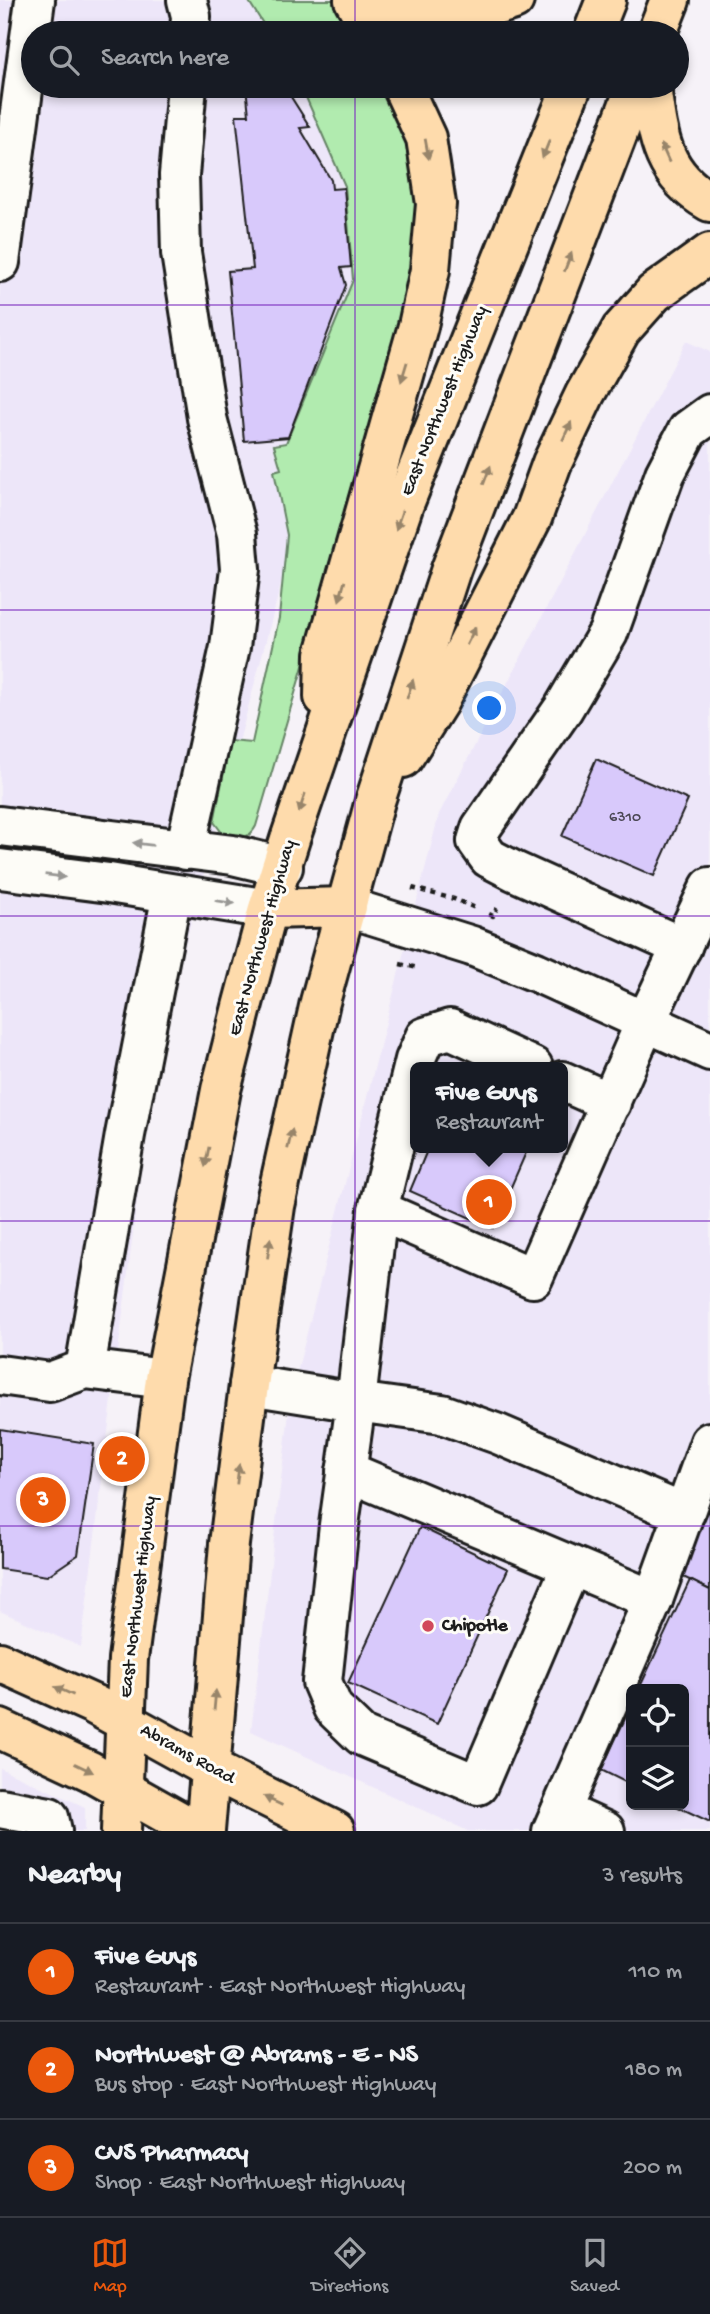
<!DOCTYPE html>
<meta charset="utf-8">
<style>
:root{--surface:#171b24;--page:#20242c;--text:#f1f3f6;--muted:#9ea1a6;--line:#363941;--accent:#ea580c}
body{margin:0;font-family:"Gochi Hand",sans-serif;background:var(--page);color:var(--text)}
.controls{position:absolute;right:21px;bottom:21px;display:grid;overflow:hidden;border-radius:10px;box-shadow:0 4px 10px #0003}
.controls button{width:63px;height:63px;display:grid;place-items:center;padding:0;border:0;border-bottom:2px solid var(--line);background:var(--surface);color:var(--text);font:35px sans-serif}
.you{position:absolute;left:490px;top:709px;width:24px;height:24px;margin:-18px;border:5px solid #fff;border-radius:50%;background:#1a73e8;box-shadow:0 0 0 10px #1a73e833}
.badge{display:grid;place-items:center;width:46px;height:46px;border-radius:50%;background:var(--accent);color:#fff;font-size:23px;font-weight:700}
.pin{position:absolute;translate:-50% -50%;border:4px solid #fff;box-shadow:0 2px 7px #0006}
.popup{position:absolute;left:410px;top:1062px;width:158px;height:91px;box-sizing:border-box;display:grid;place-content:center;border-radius:10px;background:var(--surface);filter:drop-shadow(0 2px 5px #0005);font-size:23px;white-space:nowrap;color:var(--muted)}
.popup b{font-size:26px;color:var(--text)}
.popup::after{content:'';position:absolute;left:50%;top:100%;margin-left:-14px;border:14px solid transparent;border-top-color:var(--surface)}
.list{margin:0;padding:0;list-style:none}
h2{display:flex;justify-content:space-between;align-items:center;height:91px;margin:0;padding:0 28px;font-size:30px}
h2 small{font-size:23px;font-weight:400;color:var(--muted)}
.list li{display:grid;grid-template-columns:46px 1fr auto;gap:21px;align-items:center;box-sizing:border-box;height:98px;padding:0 28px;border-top:2px solid var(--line)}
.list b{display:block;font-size:26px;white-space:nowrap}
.list p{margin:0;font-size:23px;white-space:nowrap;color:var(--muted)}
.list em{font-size:23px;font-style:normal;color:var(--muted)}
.icon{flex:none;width:38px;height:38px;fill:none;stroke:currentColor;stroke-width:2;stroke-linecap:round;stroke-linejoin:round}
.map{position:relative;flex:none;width:710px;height:1831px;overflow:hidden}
.search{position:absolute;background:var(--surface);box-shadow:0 4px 10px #0003;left:21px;right:21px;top:21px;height:77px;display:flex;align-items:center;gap:18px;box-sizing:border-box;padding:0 24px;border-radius:38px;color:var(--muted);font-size:26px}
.sheet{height:385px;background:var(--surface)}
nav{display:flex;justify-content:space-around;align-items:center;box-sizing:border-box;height:98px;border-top:2px solid var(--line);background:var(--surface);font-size:19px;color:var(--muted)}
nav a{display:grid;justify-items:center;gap:4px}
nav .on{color:var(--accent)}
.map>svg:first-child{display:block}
</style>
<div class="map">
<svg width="710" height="1831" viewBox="0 0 710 1831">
<rect width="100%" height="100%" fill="#f6f2f8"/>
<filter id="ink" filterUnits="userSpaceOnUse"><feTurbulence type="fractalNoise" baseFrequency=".0143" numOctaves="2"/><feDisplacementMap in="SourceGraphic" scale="14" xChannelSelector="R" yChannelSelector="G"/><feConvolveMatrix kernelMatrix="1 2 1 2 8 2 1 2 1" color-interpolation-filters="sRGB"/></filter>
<g filter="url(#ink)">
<!-- built -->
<g fill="#ede6f9" fill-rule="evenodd">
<polygon points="0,0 248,0 269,33 33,33 33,86 301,86 345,186 358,295 155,1057 81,1647 0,1611"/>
<path d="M686,341L710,352V1831H468L251,1731L291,1396L439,814ZM416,1067H562V1148H416ZM631,1689H684V1805H631Z"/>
<polygon points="0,1768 85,1807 85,1831 0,1831"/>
</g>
<!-- green -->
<g fill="#b1ebaf" stroke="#668466" stroke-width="2">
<polygon points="248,0 340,0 361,33 269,33"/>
<path d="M301,86H389L406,126L421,219L417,278L256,826C249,840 240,838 226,838L214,822L230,741L252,743L279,618L287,535L274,471L281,469L274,445L286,443L353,280L345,186Z"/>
</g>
<!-- building -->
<g fill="#d8c9fb" stroke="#1c1c1c" stroke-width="2">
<polygon points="246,86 284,86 310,127 300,128 331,180 332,189 344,188 351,267 341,268 346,285 288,437 244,441 228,271 253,269 236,115 249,115"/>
<polygon points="596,759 688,800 654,876 562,836"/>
<polygon points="428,1148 528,1148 493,1228 410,1191"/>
<polygon points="0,1429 94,1444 78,1555 47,1576 0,1569"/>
<polygon points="710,1508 710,1590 679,1575"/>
<polygon points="420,1527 508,1569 437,1724 348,1683"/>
<polygon points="690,1580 710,1590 710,1822 674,1805 684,1805 684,1689 639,1689"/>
<polygon points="631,1706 631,1785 601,1770"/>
</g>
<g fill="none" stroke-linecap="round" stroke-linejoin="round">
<!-- minor casing -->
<g stroke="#1c1c1c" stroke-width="44">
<g id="minor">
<polyline points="187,0 191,16 190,33"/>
<polyline points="0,262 35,0"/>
<polyline points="0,826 233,855 283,867"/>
<polyline points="185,850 230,647 240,569 237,534 207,418 181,253 179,175 187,86"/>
<polyline points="0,869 109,883 268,909"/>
<polyline points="347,907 472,946 536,972 710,1051"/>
<polyline points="682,947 514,871 489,858 477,841 481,828 563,709 608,633 665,474 688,430 710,414"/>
<polyline points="562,1081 611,1103"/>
<polyline points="378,1210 415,1060 425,1037 450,1029 533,1067"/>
<polyline points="0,1375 50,1382 85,1369"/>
<polyline points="165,1379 85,1369 125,1135 172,894"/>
<polyline points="249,1385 356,1402 378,1210 533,1278 645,1023 710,887"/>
<polyline points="346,1471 653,1600"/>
<polyline points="571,1566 478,1785 362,1736 333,1708 322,1682 339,1525 356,1402 442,1414 498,1434 684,1514"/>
<polyline points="0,1808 49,1817 52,1831"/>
<polyline points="561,1811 605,1831"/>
<polyline points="552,1831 653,1600 710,1442"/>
</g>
</g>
<!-- major casing -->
<g stroke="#1c1c1c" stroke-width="44">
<g id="major">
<polyline points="354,0 373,33"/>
<path d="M390,0C429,20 475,13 514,0"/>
<polyline points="593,33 606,0"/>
<polyline points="657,33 670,0"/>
<path d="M651,86C658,137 661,174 710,202"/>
<polyline points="324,697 325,654 418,326 430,270 436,204 426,138 402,86"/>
<polyline points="403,758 439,701 532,518 552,463 585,394 621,330 654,293 710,253"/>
<polyline points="268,909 347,907"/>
<polyline points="0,1662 93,1704 209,1768 335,1831"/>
<polyline points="0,1729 90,1771 197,1831"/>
<polyline points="121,1831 128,1659 165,1379 221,1090 242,1007 268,909 290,839 404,504 572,86"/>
<polyline points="205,1831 229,1544 249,1385 275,1206 320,1002 375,801 451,569 636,86"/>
</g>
</g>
<!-- path -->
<g stroke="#1c1c1c" stroke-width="4.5" stroke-dasharray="5 5" stroke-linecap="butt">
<polyline points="412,888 454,899 478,909"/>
<polyline points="489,914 493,916 497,908"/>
<polyline points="400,964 418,968"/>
</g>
<!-- minor -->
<use href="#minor" stroke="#fdfcf7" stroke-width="38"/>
<!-- major -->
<use href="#major" stroke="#fedbac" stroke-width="38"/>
</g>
<!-- one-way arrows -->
<defs><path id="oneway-solid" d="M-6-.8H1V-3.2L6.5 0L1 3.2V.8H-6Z" transform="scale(1.75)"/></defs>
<g fill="#98856b">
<use href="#oneway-solid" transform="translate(427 149) rotate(80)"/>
<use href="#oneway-solid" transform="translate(546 149) rotate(112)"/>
<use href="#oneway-solid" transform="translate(665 153) rotate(-114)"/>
<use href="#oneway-solid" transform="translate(568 262) rotate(-69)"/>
<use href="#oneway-solid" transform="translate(404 372) rotate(107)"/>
<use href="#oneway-solid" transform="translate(567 431) rotate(-65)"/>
<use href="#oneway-solid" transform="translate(487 475) rotate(-69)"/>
<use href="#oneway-solid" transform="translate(399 520) rotate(109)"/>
<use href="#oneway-solid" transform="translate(342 591) rotate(106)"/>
<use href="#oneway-solid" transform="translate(471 636) rotate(-63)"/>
<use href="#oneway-solid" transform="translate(410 689) rotate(-72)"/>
<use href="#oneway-solid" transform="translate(302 803) rotate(108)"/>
<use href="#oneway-solid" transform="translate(290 1139) rotate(-77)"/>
<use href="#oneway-solid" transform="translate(207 1157) rotate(101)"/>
<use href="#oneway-solid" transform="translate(269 1248) rotate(-82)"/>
<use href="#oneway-solid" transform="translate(238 1474) rotate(-83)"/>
<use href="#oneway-solid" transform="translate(64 1691) rotate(-156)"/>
<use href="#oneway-solid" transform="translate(215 1700) rotate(-85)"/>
<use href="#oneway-solid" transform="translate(84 1768) rotate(26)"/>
<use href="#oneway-solid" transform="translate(273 1801) rotate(-154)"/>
</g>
<g fill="#989794">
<use href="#oneway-solid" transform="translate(143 844) rotate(-173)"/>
<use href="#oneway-solid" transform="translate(55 876) rotate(7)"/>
<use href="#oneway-solid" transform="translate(225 902) rotate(9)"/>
</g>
</g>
<!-- grid -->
<path fill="none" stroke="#7b2cbf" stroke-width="2" stroke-opacity="0.55" d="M355,0V33M355,86V1831M0,305H710M0,610H710M0,916H710M0,1221H710M0,1526H710"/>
<!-- markers -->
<circle fill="#d1495b" stroke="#fdfcf7" stroke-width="2.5" cx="428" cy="1626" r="7"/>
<g text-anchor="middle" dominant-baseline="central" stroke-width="6" stroke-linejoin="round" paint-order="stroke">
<!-- number labels -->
<g font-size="16" fill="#4b4754">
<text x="625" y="818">6310</text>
</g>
<!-- street labels -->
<g font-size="19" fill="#1c1c1c" stroke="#fdfcf7">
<text transform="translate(445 401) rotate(-68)">East Northwest Highway</text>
<text transform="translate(263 938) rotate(-74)">East Northwest Highway</text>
<text transform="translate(139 1597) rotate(-83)">East Northwest Highway</text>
<text transform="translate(187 1755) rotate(29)">Abrams Road</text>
</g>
<!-- poi labels -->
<g font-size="19" font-weight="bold" fill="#1c1c1c" stroke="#fdfcf7" text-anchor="start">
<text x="442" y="1626">Chipotle</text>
</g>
</g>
</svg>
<div class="controls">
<button><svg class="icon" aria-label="locate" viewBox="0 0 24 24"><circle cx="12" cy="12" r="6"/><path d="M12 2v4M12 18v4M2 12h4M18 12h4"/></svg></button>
<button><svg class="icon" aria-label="layers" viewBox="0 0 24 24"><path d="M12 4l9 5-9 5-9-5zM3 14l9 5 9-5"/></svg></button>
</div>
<div class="you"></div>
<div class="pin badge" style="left:489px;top:1202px">1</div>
<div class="popup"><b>Five Guys</b>Restaurant</div>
<div class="pin badge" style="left:122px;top:1459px">2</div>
<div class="pin badge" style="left:43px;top:1500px">3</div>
<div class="search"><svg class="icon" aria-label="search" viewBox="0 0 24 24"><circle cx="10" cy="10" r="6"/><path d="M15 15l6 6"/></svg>Search here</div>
</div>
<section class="sheet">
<h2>Nearby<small>3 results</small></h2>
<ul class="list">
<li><span class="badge">1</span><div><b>Five Guys</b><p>Restaurant · East Northwest Highway</p></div><em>110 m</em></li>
<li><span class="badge">2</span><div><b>Northwest @ Abrams - E - NS</b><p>Bus stop · East Northwest Highway</p></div><em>180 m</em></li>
<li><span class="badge">3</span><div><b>CVS Pharmacy</b><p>Shop · East Northwest Highway</p></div><em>200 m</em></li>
</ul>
</section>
<nav>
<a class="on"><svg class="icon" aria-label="map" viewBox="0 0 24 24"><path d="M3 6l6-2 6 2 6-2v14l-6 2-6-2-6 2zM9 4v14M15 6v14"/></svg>Map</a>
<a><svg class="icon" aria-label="directions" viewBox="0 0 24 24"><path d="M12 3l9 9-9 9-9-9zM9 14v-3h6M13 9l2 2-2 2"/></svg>Directions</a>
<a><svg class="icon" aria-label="saved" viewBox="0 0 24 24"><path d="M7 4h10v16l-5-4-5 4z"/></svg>Saved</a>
</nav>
